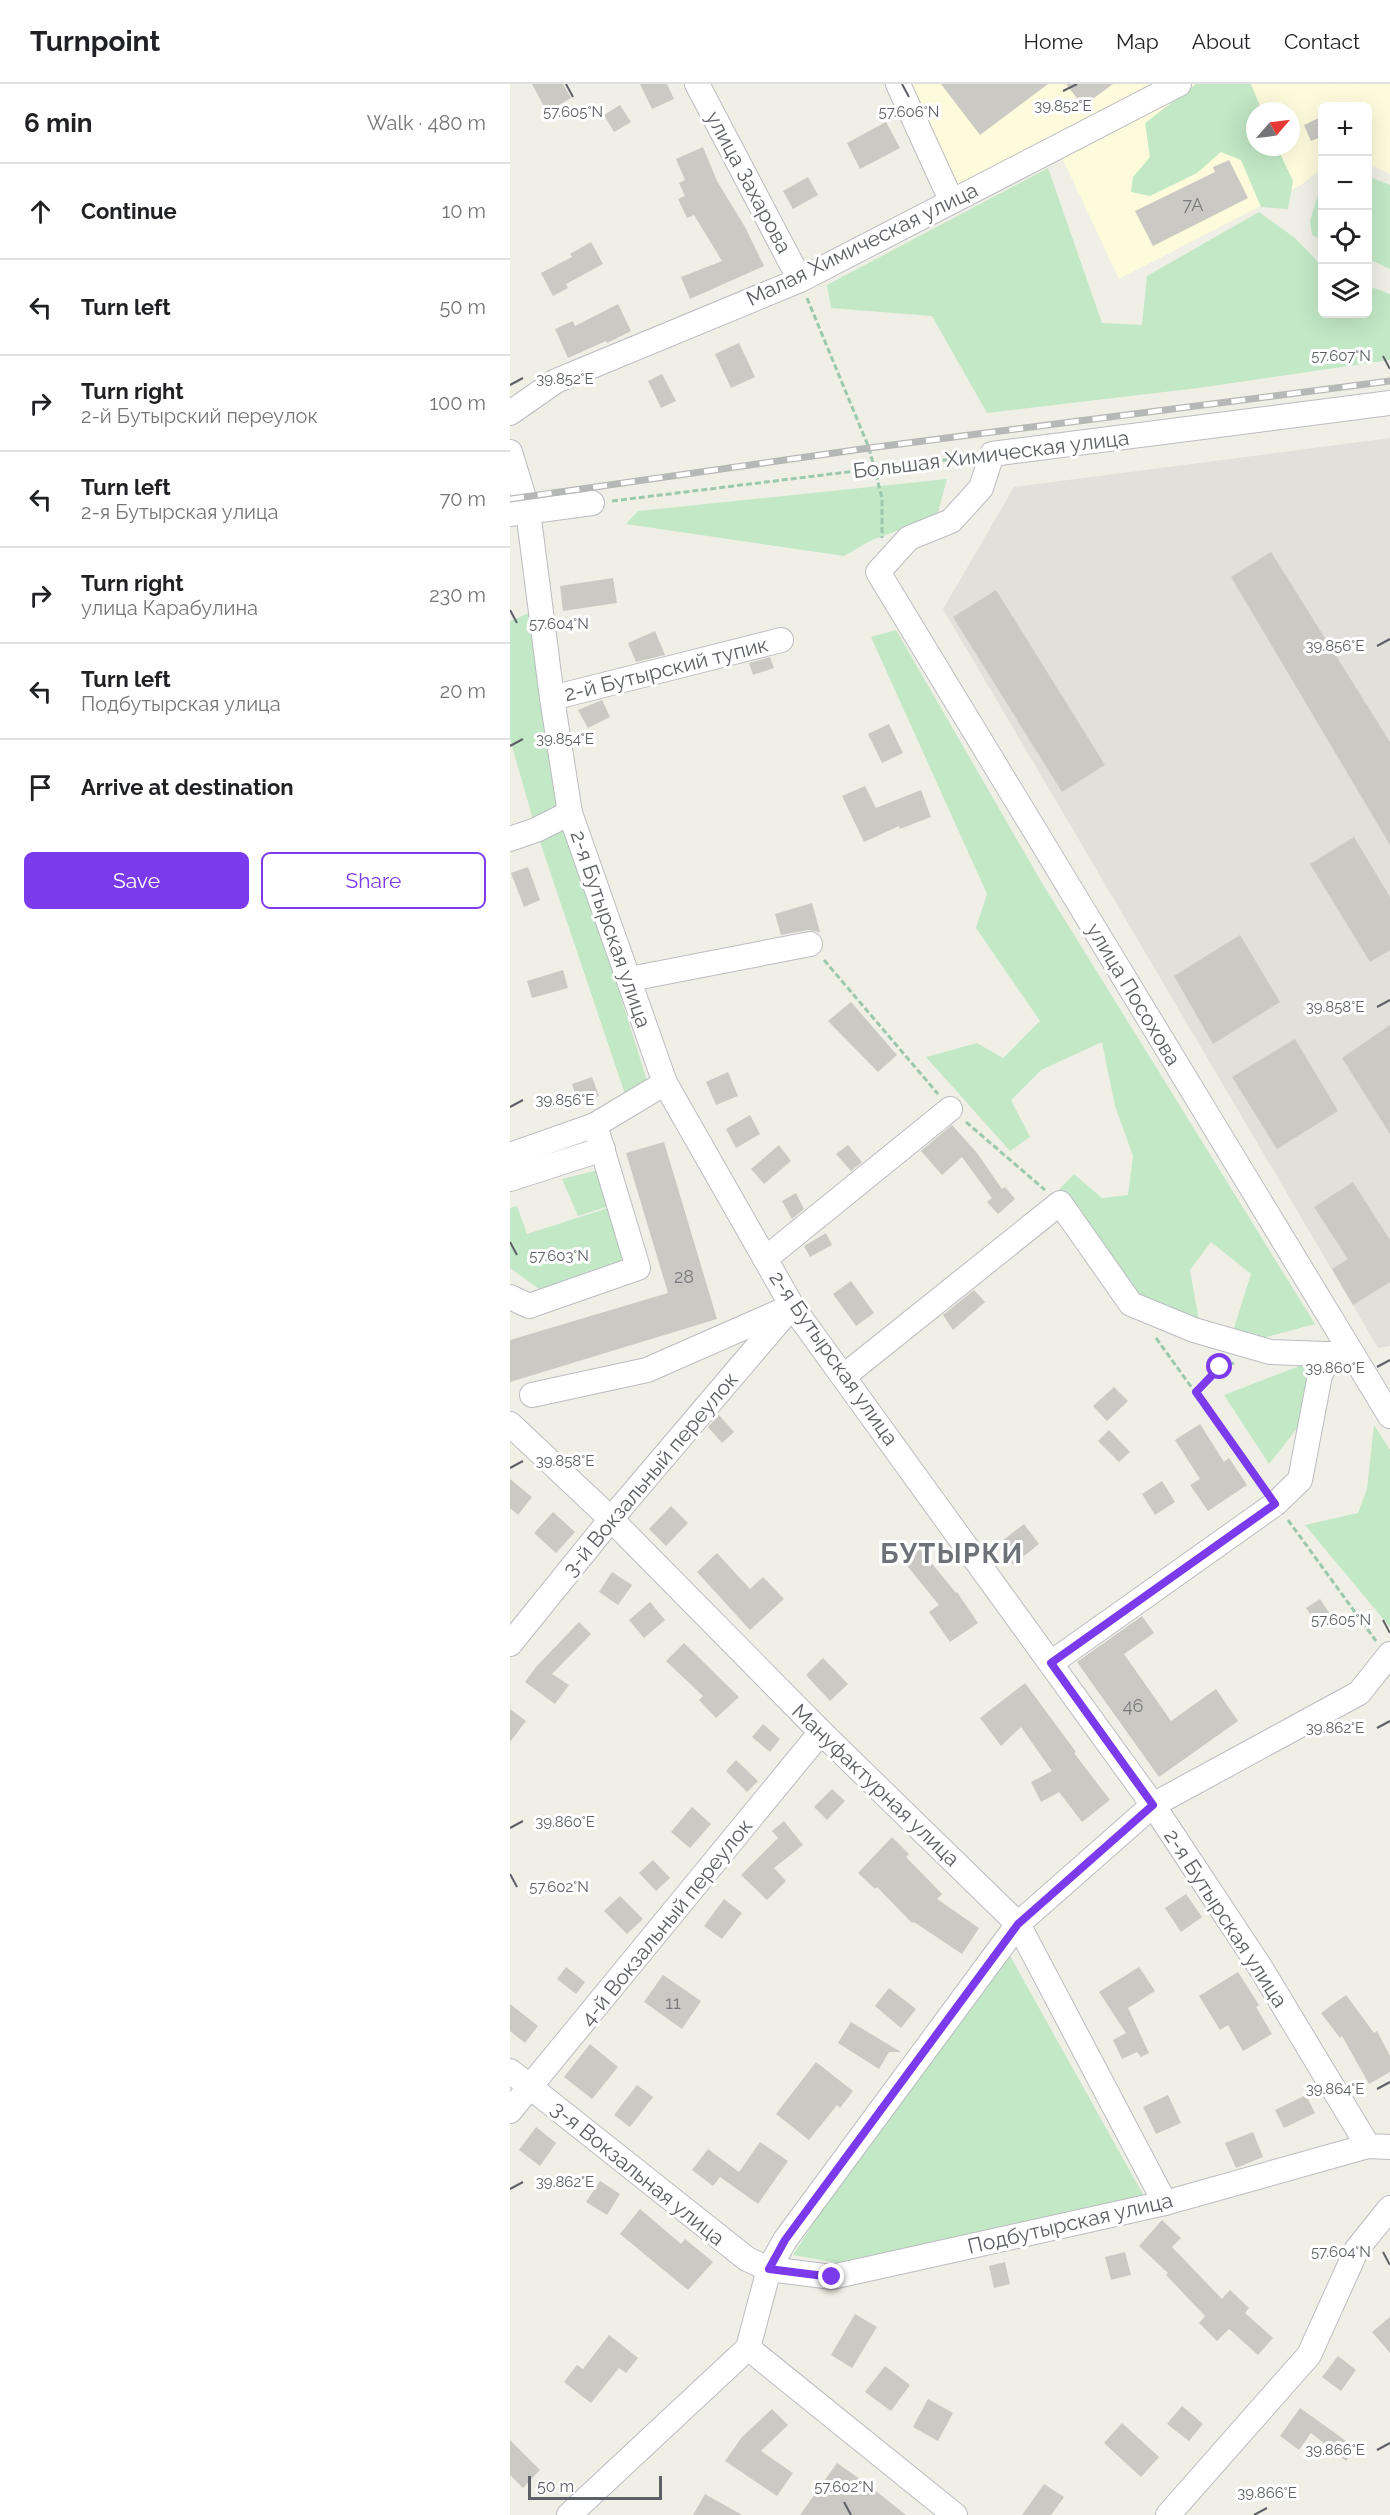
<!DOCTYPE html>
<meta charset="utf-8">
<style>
:root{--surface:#fff;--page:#f6f6f6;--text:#202124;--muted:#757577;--line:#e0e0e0;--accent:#7c3aed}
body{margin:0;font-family:Raleway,sans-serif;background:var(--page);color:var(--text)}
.controls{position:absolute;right:18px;top:18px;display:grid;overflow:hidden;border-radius:9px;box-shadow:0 6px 24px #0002}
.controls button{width:54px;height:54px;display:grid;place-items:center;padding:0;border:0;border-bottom:2px solid var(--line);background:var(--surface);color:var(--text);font:30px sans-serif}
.compass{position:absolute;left:736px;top:18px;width:54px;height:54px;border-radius:50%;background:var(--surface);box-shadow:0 6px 24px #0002;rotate:62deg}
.scale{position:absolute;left:18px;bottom:15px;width:134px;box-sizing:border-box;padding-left:6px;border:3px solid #5d6066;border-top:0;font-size:16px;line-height:21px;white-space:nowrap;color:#5d6066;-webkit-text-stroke:4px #fff;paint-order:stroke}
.stop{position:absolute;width:18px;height:18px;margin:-14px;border:4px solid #7c3aed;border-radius:50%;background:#fff}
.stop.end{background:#7c3aed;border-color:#fff;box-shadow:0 2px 6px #0008}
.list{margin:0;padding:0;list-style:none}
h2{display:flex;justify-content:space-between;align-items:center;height:78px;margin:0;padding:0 24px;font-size:26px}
h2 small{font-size:20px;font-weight:400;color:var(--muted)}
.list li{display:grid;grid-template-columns:39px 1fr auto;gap:18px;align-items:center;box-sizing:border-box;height:96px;padding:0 24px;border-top:2px solid var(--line)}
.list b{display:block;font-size:22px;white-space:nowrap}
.list p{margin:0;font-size:20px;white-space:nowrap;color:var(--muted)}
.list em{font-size:20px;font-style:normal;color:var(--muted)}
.actions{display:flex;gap:12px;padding:18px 24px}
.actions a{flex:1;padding:14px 0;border:2px solid var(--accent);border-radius:9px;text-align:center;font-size:21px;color:var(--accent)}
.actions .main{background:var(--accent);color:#fff}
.icon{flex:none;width:33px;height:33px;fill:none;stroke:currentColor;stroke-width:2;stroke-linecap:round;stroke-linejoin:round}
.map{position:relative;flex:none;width:880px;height:2431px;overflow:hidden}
header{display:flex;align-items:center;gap:36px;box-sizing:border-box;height:84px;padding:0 30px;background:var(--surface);border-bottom:2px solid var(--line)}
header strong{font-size:28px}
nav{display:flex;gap:33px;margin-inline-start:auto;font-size:21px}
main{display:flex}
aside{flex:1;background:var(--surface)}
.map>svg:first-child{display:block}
</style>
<header>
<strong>Turnpoint</strong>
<nav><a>Home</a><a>Map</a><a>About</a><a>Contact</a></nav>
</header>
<main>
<aside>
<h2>6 min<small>Walk · 480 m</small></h2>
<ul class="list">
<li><svg class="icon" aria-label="ahead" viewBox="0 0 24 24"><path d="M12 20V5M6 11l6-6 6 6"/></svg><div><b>Continue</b></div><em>10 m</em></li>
<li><svg class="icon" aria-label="left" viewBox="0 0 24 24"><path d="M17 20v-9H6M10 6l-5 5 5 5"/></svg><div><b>Turn left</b></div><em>50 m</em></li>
<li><svg class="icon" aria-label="right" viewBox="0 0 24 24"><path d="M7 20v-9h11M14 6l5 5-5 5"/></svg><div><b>Turn right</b><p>2-й Бутырский переулок</p></div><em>100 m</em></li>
<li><svg class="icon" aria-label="left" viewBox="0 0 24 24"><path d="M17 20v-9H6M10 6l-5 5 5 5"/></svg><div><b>Turn left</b><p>2-я Бутырская улица</p></div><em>70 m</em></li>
<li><svg class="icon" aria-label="right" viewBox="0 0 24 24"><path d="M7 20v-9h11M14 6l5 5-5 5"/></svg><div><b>Turn right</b><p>улица Карабулина</p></div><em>230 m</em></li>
<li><svg class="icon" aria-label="left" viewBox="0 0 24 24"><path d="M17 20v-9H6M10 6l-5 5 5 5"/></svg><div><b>Turn left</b><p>Подбутырская улица</p></div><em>20 m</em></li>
<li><svg class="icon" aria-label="arrive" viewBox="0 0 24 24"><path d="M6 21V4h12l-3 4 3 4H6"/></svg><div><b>Arrive at destination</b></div></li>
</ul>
<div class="actions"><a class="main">Save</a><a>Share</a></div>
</aside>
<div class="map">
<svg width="880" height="2431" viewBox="0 0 880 2431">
<rect width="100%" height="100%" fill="#f0efe6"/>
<!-- commercial -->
<path fill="#fefadc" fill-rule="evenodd" d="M388,0H880V90L858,80V22H812V84L791,101L609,195L547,63L441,116ZM745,27H781V63H745Z"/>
<!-- industrial -->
<polygon fill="#e1e0da" points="880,354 880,1262 868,1264 433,525 504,403"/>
<!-- green -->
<g fill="#c2e8c6">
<polygon points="686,0 741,0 752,27 745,27 745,63 767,63 783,97 778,125 751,123 731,76 711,68 687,89 640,112 621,108 623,93 640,73 635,39"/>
<polygon points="538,84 592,239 632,241 637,192 749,128 785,154 812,182 812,230 858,230 858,202 880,210 880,276 688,304 477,329 422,232 321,224 317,201"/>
<polygon points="858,92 880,101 880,185 858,175"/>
<polygon points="812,97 812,156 802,151 800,137"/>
<polygon points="437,395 427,432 362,456 334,472 116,440 128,427"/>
<polygon points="21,528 54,733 140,1006 119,1022 26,746 0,655 0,537"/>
<polygon points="386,546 532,799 805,1240 741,1257 724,1244 741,1190 701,1158 680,1186 689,1237 639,1223 542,1113 564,1090 592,1114 618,1111 623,1072 605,1022 592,958 531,986 501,1016 520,1053 500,1067 416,973 467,959 493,974 530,937 466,844 477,810 361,553"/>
<polygon points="92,1085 102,1121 68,1132 52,1095"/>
<polygon points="7,1122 17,1150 98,1124 115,1178 29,1205 0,1184 0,1124"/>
<polygon points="792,1281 812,1313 759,1380 714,1311"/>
<polygon points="864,1341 880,1366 880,1543 795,1441 848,1429 857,1405"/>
<polygon points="489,1852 635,2114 333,2180 283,2171"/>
</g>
<!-- building -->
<g fill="#cbc9c3">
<polygon points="22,0 53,0 61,14 37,28"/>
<polygon points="130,0 157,0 164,15 142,25"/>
<polygon points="431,0 538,0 470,51"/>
<polygon points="556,0 603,0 573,22"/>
<polygon points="110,21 121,38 104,48 94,31"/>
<polygon points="813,32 813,52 801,57 794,41"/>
<polygon points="376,38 390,64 350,85 337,59"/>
<polygon points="193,63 207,97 235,143 254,182 180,215 171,193 212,177 184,131 177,134 168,115 175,112 169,99 175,96 166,75"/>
<polygon points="719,76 738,114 643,162 625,127 705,88 703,83"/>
<polygon points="298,93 308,111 283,125 273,107"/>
<polygon points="81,158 93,180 56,200 58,204 43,212 31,189 62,173 60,170"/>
<polygon points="108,220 121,247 97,259 96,257 58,274 45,245 63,237 65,242"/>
<polygon points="229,259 245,293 221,304 205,270"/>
<polygon points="152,290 166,317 151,324 138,297"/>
<polygon points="761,468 880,658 880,761 721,493"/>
<polygon points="103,494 107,519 53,527 50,502"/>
<polygon points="486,506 595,681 552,708 443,533"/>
<polygon points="145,547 155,571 126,578 118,559"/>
<polygon points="260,573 264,584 243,591 239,579"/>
<polygon points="92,616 100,633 78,644 68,626"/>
<polygon points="379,640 393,669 372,679 358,650"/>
<polygon points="355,702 366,724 411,706 421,733 390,745 389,742 354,758 332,712"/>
<polygon points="844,753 880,813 880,866 860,878 800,780"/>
<polygon points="18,783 30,816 14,823 1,789"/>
<polygon points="302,819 310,848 298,846 271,851 265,830"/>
<polygon points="730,851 770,918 703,960 664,892"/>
<polygon points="53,886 58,904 22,914 17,897"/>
<polygon points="341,918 387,971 368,988 318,937"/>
<polygon points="880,941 880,1050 832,974"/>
<polygon points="785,955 828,1027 767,1065 722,993"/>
<polygon points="218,988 228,1012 206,1021 196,998"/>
<polygon points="82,993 89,1012 68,1019 62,1000"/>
<polygon points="240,1031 250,1050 226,1064 216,1045"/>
<polygon points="442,1041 467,1069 492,1105 495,1103 505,1115 488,1130 477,1118 482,1114 452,1073 432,1091 411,1067"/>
<polygon points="154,1058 207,1235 0,1298 0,1256 158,1209 116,1069"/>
<polygon points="269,1061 281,1077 254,1100 241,1085"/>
<polygon points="338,1061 352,1078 341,1087 326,1070"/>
<polygon points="843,1098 880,1156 880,1198 843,1221 822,1185 838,1175 804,1123"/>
<polygon points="286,1109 294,1125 282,1135 272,1117"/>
<polygon points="316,1149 322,1161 300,1173 294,1162"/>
<polygon points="341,1197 364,1229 346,1242 323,1210"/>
<polygon points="464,1206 475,1218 443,1246 433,1231"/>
<polygon points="604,1303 618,1317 597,1337 583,1322"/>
<polygon points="209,1331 224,1348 212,1359 198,1343"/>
<polygon points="690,1340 714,1378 719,1374 737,1401 698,1427 680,1401 690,1395 665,1356"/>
<polygon points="599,1346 620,1368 609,1378 588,1357"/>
<polygon points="0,1395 22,1413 8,1431 0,1424"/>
<polygon points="652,1397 665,1418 645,1431 632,1410"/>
<polygon points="161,1422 178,1439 156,1462 139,1445"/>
<polygon points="43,1428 65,1448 46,1469 24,1449"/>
<polygon points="514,1440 529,1460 503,1481 488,1460"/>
<polygon points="410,1465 446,1509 447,1508 468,1539 440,1558 419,1528 429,1521 394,1478"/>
<polygon points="207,1469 240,1505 253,1493 274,1515 240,1546 187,1488"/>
<polygon points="102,1488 122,1501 108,1521 89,1508"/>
<polygon points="810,1515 820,1530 806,1539 796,1524"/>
<polygon points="140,1518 155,1536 134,1554 119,1536"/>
<polygon points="632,1532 644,1549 614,1570 661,1637 706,1605 728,1637 649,1693 567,1578"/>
<polygon points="69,1538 81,1550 42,1590 59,1601 45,1620 15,1598 26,1583"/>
<polygon points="174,1559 229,1613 206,1634 189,1616 193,1612 156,1577"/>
<polygon points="313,1574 338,1600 320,1617 296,1591"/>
<polygon points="515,1599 566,1668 564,1669 600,1716 572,1738 549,1708 531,1718 521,1698 542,1687 511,1643 491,1662 470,1634"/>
<polygon points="0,1625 16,1637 0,1658"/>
<polygon points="253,1640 270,1655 260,1668 242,1653"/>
<polygon points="226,1676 248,1697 237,1708 216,1687"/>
<polygon points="322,1705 335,1717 317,1736 304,1723"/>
<polygon points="182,1723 201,1740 180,1764 161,1748"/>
<polygon points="274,1737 293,1761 264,1784 276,1797 257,1816 231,1791 268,1754 262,1747"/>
<polygon points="382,1753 399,1770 396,1773 432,1810 427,1815 469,1844 452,1870 404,1838 402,1839 367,1803 365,1805 348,1789"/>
<polygon points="143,1776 160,1794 146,1807 129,1789"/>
<polygon points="676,1810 692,1833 671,1848 655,1824"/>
<polygon points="110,1812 133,1835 117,1850 94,1827"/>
<polygon points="214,1815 232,1829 212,1855 194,1842"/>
<polygon points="56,1883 75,1898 66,1910 47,1895"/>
<polygon points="629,1883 645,1907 618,1924 639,1969 631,1973 627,1968 612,1975 603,1956 616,1949 589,1908"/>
<polygon points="728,1888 749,1921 746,1923 762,1950 733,1967 718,1941 710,1946 689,1912"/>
<polygon points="153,1891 191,1917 172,1945 134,1918"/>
<polygon points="379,1904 406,1925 391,1944 365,1922"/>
<polygon points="836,1911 864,1949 867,1947 880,1972 880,1988 859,2000 832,1952 830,1954 811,1929"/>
<polygon points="0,1920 28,1942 15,1959 0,1947"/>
<polygon points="341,1938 391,1968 379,1968 369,1985 328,1959"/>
<polygon points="80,1960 108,1983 82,2015 54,1993"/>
<polygon points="306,1978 343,2007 330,2024 327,2021 299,2056 266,2030"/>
<polygon points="127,2001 143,2013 120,2043 104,2031"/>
<polygon points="658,2011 671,2039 646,2050 633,2023"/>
<polygon points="796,2011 805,2029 774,2044 765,2026"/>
<polygon points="26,2043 46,2059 30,2082 9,2066"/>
<polygon points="743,2048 753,2073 726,2084 715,2059"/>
<polygon points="250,2058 278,2077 248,2120 210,2093 203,2102 182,2086 198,2065 229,2088"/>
<polygon points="90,2097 110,2110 97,2131 76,2118"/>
<polygon points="130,2125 171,2160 175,2155 203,2178 178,2206 110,2150"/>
<polygon points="652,2136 671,2154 662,2163 712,2215 720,2206 739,2224 735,2229 763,2254 748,2271 719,2245 707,2257 689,2239 695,2232 656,2191 658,2189 629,2162"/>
<polygon points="615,2168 621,2191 601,2196 595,2173"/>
<polygon points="495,2178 500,2200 484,2204 479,2182"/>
<polygon points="345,2230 367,2243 342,2284 321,2271"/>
<polygon points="880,2233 880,2269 862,2248"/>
<polygon points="99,2251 128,2274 116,2289 109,2284 81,2319 54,2298 67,2281 73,2285"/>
<polygon points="828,2272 846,2286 831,2307 812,2293"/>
<polygon points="375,2282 400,2301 381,2327 355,2308"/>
<polygon points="418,2315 443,2329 428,2357 403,2343"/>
<polygon points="672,2322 693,2340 679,2357 657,2340"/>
<polygon points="790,2324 846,2364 836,2377 801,2349 789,2366 770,2352"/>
<polygon points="262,2325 278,2341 251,2367 283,2389 267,2412 215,2377 232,2353"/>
<polygon points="612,2339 649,2373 631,2393 594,2359"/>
<polygon points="0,2356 30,2386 13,2404 0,2391"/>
<polygon points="327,2379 357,2400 396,2431 290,2431"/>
<polygon points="534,2400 554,2413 541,2431 512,2431"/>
<polygon points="195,2410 232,2431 183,2431"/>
</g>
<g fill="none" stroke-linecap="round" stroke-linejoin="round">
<!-- minor casing -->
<g stroke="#babcc1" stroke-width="26">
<g id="minor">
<polyline points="187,0 290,196"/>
<polyline points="388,0 441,116"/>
<polyline points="880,319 482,370 471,404 441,437 399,454 368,488 880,1332"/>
<polyline points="0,329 46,297 290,196 669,0"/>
<polyline points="0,368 18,427 42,614 60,729 155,999 282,1222 643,1721 752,1886 858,2062 880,2063"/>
<polyline points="0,430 82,419"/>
<polyline points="42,614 271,556"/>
<polyline points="0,755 26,746 60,729"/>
<polyline points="120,895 300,860"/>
<polyline points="0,1071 85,1041 155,999"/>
<polyline points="0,1095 93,1065"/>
<polyline points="255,1175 440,1025"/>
<polyline points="0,1213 19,1222 128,1184 85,1041"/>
<polyline points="334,1292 550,1119 621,1220 684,1246 760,1268 843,1271"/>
<polyline points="22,1311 137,1286 278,1224"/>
<polyline points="0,1340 101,1435 311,1648 508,1840 655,2119"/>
<polyline points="0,1560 101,1435 282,1222"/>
<polyline points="541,1579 765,1420 790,1396 810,1291 821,1270"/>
<polyline points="0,1987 237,2175 259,2185 322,2193 655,2119 858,2062"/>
<polyline points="0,2027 311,1648"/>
<polyline points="238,2264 445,2431"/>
<polyline points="59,2431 238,2264 259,2185 275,2156 508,1840 643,1721 849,1609 880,1570"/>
<polyline points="658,2431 799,2271 847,2165 880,2124"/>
</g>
</g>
<!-- path -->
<g stroke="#9bc9ad" stroke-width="3" stroke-dasharray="6 3" stroke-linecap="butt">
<polyline points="297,214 359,364 372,414 372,454"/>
<polyline points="102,417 459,373"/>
<polyline points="314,876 428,1010"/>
<polyline points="456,1038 535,1106"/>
<polyline points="646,1254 754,1404"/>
<polyline points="686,1308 710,1283 724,1279"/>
<polyline points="778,1436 866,1557"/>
</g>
<!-- minor -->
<use href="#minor" stroke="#fff" stroke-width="24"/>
<!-- rail casing -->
<g stroke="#b6b7b7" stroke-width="7">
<polyline id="rail" points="0,415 359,364 880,297"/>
</g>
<!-- rail -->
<use href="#rail" stroke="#fff" stroke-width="4.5" stroke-dasharray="14" stroke-linecap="butt"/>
</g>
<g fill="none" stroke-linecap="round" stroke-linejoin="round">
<!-- route -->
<polyline stroke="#7c3aed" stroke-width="8" points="322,2193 259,2185 275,2156 508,1840 643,1721 541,1579 765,1420 686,1308 710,1283"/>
</g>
<!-- ticks -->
<path fill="none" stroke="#5d6066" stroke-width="2" d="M56,0L63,13M392,0L399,13M553,7L567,0M873,272L880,285M0,301L13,294M0,526L7,539M867,562L880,555M0,662L13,655M867,923L880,916M0,1023L13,1016M0,1158L7,1171M867,1283L880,1276M0,1384L13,1377M873,1536L880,1549M867,1644L880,1637M0,1744L13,1737M0,1790L7,1803M867,2005L880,1998M0,2105L13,2098M873,2168L880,2181M867,2366L880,2359M334,2418L341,2431M744,2431L757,2424"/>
<g text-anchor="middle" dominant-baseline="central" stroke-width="6" stroke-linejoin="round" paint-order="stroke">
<!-- number labels -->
<g font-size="18" fill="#787a7d">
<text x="683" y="120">7А</text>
<text x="174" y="1192">28</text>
<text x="623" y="1621">46</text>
<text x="163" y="1918">11</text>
</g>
<!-- street labels -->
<g font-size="21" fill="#5d6066" stroke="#fff">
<text transform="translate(239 98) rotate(62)">улица Захарова</text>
<text transform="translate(352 160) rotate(-26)">Малая Химическая улица</text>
<text transform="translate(481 370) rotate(-7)">Большая Химическая улица</text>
<text transform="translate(156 585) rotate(-14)">2-й Бутырский тупик</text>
<text transform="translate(101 845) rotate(71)">2-я Бутырская улица</text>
<text transform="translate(624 910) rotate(59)">улица Посохова</text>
<text transform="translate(324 1274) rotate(55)">2-я Бутырская улица</text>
<text transform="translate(140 1390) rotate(-50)">3-й Вокзальный переулок</text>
<text transform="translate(366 1701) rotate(44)">Мануфактурная улица</text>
<text transform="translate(716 1834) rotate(57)">2-я Бутырская улица</text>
<text transform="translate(156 1838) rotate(-51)">4-й Вокзальный переулок</text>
<text transform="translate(128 2089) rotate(39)">3-я Вокзальная улица</text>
<text transform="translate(560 2139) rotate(-13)">Подбутырская улица</text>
</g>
<!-- district labels -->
<g font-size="27" font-weight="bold" letter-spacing="1.5" fill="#6e7278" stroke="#fff">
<text x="442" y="1469">БУТЫРКИ</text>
</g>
</g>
<g font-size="15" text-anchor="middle" fill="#5d6066" stroke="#fff" stroke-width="6" stroke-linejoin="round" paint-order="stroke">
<text x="553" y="27">39.852°E</text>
<text x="63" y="33">57.605°N</text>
<text x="399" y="33">57.606°N</text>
<text x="831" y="277">57.607°N</text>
<text x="55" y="300">39.852°E</text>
<text x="49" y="545">57.604°N</text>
<text x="825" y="567">39.856°E</text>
<text x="55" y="660">39.854°E</text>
<text x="825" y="928">39.858°E</text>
<text x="55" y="1021">39.856°E</text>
<text x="49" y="1177">57.603°N</text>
<text x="825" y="1289">39.860°E</text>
<text x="55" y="1382">39.858°E</text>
<text x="831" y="1541">57.605°N</text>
<text x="825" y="1649">39.862°E</text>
<text x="55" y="1743">39.860°E</text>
<text x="49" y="1808">57.602°N</text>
<text x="825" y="2010">39.864°E</text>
<text x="55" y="2103">39.862°E</text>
<text x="831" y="2173">57.604°N</text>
<text x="825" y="2371">39.866°E</text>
<text x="334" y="2408">57.602°N</text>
<text x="757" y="2414">39.866°E</text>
</g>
</svg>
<div class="controls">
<button>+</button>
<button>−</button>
<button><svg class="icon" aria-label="locate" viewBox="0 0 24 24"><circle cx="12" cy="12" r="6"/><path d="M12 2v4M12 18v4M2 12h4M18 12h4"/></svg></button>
<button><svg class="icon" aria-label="layers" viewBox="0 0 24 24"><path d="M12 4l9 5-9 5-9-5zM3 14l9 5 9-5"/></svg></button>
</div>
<svg class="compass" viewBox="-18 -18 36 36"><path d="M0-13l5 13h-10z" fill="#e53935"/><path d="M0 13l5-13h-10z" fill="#757577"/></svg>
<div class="scale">50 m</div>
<div class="stop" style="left:710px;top:1283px"></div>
<div class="stop end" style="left:322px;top:2193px"></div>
</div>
</main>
